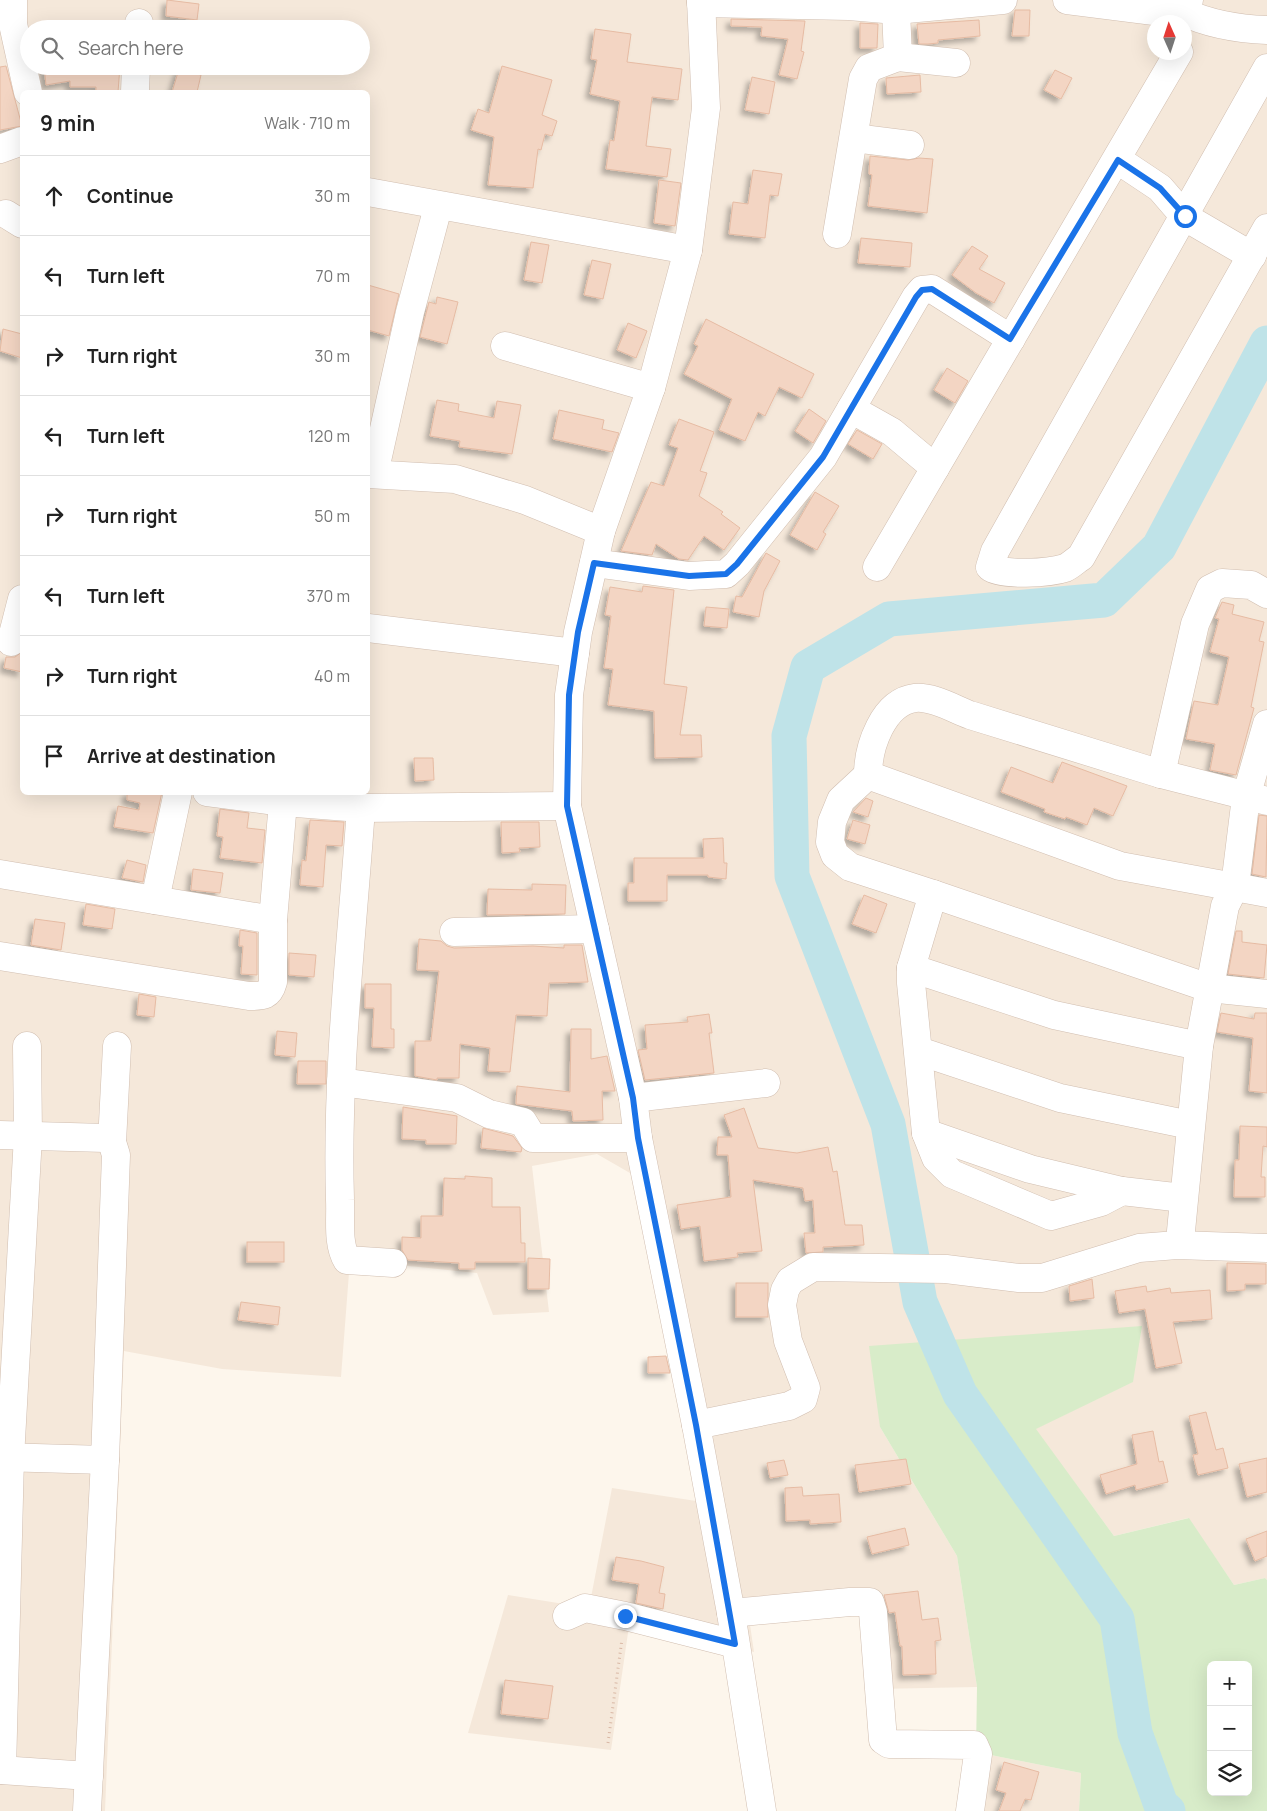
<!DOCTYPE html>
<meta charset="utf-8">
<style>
:root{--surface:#fff;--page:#f6f6f6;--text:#222;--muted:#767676;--line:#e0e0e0}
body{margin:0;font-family:Manrope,sans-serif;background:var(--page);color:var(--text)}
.controls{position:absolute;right:15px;bottom:15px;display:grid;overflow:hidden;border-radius:8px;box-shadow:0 5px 20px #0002}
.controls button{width:45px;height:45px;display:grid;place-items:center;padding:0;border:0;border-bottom:1px solid var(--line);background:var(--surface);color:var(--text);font:25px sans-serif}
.compass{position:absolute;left:1147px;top:15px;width:45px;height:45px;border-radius:50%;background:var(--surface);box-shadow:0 5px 20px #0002;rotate:357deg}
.stop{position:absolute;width:15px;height:15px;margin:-11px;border:4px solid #1a73e8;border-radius:50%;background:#fff}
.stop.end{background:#1a73e8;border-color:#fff;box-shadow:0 1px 5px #0008}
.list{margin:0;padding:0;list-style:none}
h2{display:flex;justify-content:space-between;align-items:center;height:65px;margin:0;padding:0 20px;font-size:21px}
h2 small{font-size:16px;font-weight:400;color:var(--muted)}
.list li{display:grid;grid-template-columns:32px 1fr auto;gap:15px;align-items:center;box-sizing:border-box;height:80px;padding:0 20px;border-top:1px solid var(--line)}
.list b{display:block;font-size:19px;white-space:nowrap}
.list em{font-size:16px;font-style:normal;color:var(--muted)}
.icon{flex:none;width:28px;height:28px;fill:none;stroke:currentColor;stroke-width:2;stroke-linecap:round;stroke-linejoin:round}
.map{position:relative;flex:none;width:1267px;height:1811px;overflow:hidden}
.search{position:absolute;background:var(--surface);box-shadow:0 5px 20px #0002;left:20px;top:20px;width:350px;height:55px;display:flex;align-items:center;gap:12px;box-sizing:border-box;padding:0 18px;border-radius:28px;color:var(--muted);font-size:19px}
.panel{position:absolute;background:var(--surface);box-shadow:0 5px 20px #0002;left:20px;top:90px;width:350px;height:705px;border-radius:8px}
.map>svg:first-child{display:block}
</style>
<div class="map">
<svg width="1267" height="1811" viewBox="0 0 1267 1811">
<defs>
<filter id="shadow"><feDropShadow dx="-4.5" dy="4.5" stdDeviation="2.5" flood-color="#0004"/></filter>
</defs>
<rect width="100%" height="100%" fill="#fdf6ec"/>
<!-- residential -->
<g fill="#f5e8da" fill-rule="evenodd">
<path d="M0,0H1267V1580L1265,1578L1234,1585L1188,1518L1114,1536L1035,1429L1132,1382L880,1427L957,1556L977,1687L876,1689L858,1603L749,1618L754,1652L630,1619L611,1750L468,1733L508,1595L589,1608L612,1488L709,1503L649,1184L597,1154L532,1166L549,1312L493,1315L477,1273L350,1260L341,1377L222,1369L124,1351L105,1811H0ZM1154,22H1184V52H1154ZM29,29H361V66H29ZM22,92H368V792H22Z"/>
<polygon points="976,1752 1081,1773 1079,1811 965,1811"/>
</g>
<!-- green -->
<path fill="#d8ecc9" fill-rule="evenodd" d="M1142,1326L1133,1382L1036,1429L1114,1536L1189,1518L1234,1585L1265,1578L1267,1580V1811H1079L1081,1773L976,1752L977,1687L957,1556L880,1427L869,1346ZM1211,1665H1248V1792H1211Z"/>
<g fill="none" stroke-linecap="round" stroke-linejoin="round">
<!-- river -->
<polyline stroke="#bfe3e8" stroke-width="35" points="1168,1811 1161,1805 1135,1733 1117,1619 960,1394 920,1302 888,1124 792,876 789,736 808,667 889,619 1104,600 1159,547 1267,343"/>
</g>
<!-- building -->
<g fill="#f3d5c3" stroke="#e6bba3" filter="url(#shadow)">
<polygon points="167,0 199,4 197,20 166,16"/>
<polygon points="1015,10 1030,10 1029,36 1012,36"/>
<polygon points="731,19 805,21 801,51 804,52 797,79 779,75 788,39 761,36 762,27 731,26"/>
<polygon points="979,20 980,36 938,40 938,43 928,44 919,44 917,24"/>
<polygon points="860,23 878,24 877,48 860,48"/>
<polygon points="595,29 631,34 627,62 682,69 678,100 652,97 646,146 671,149 667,177 606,169 610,140 614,141 620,101 590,94 597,60 591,59"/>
<polygon points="6,66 22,126 0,130 0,67"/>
<polygon points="44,66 120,66 118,92 96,92 96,87 70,87 70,81 46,85"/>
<polygon points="502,66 552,80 542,115 557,121 552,136 545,134 541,150 538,149 533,188 488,185 494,137 471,130 478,109 489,113"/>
<polygon points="179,69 201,75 197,92 172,92"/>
<polygon points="1055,70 1072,78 1061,99 1044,90"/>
<polygon points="920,75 921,92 887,94 886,78"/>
<polygon points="752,77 775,82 769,114 745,110"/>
<polygon points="870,156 908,160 919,158 933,159 927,213 868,206 872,175 869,174"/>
<polygon points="753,170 782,174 778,196 770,195 765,238 729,234 733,202 748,204"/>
<polygon points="659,180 681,183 675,226 654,223"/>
<polygon points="861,238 912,243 910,267 858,263"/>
<polygon points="531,242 549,245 542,283 524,280"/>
<polygon points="972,246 988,256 979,269 1005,283 994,303 976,293 952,275"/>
<polygon points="592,260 611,264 603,299 584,295"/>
<polygon points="368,285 399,294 389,336 368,330"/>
<polygon points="437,297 458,302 447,344 420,337 429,302 436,304"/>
<polygon points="706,319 814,374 802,398 779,387 765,416 758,412 745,441 719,430 732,399 684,374 698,346 694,344"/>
<polygon points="628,323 647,331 636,358 617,350"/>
<polygon points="3,329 22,334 22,358 0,351"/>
<polygon points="947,368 968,381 955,403 934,390"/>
<polygon points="437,400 459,404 458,411 494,418 497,401 521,405 512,454 459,447 460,441 430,436"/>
<polygon points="809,409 826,421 813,443 795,431"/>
<polygon points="559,410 604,420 602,429 619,433 612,452 553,439"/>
<polygon points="679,419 714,432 700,471 707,473 699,496 723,512 721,514 740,528 724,550 704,536 688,560 679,559 656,544 652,555 621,551 651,482 664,486 678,448 669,445"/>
<polygon points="857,430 882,444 873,459 848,444"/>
<polygon points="815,492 839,506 823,532 826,534 817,550 790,535"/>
<polygon points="766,553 780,561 764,591 759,617 733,612 736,596 742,597"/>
<polygon points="643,586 674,590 664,684 687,687 680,735 701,735 702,757 655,758 654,711 608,705 613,669 604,668 611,616 605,615 610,587 642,592"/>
<polygon points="1222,602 1234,605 1232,614 1264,622 1259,641 1264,642 1251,707 1254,708 1236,775 1210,770 1215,744 1186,739 1194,701 1218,705 1229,657 1210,652 1219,619 1215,618"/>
<polygon points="706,607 729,609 727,628 704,626"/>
<polygon points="22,652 22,672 4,668 6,657 15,657"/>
<polygon points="414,758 433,758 434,780 415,781"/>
<polygon points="1062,762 1127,786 1113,816 1094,808 1087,825 1066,817 1065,819 1044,812 1045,809 1001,792 1011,767 1053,783"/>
<polygon points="127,792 162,792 153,833 114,827 118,806 139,810 140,803 127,800"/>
<polygon points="866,798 873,801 868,817 853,812"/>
<polygon points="220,809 249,813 247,828 265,830 262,863 220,858 223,837 217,836"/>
<polygon points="1259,815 1267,816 1266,877 1252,874"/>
<polygon points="310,820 344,822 342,846 326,845 323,887 300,885 302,860 306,861"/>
<polygon points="853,820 870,825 865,844 847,839"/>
<polygon points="501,822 539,822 540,847 519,848 520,852 502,853"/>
<polygon points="723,838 724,863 727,863 726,879 708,877 708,875 667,875 667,901 628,901 628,883 634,883 634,858 704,858 703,839"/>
<polygon points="127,860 146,865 143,882 122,878"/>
<polygon points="193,869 223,873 220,893 191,890"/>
<polygon points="532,884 566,885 565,914 487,915 488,889 532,890"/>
<polygon points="864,895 887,904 876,933 852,924"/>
<polygon points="86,904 115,909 112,929 83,925"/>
<polygon points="35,919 65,923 61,950 31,945"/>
<polygon points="240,930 257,933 257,975 241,974 243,946 239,946"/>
<polygon points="1236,931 1242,931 1242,942 1267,945 1264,978 1228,974"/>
<polygon points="419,939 441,941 447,946 454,948 533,946 564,948 564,945 582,945 588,982 549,983 547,1016 516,1015 510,1072 488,1071 490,1048 460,1044 459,1078 437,1078 437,1080 415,1076 415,1041 431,1041 439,971 417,970"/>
<polygon points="289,953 316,955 314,977 289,975"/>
<polygon points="365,984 391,984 391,1029 394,1029 394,1048 372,1047 374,1008 365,1008"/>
<polygon points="139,994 156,997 154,1017 137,1015"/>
<polygon points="1221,1013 1254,1019 1255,1013 1267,1013 1267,1093 1249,1091 1253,1038 1217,1032"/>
<polygon points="709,1014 712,1033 709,1033 714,1073 645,1080 638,1050 647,1049 645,1025 688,1022 687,1017"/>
<polygon points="571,1029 591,1029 591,1059 607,1056 615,1091 602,1091 603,1120 573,1121 572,1111 516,1104 517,1086 570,1092"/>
<polygon points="277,1031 297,1033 295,1057 275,1055"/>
<polygon points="298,1061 326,1061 326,1084 297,1084"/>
<polygon points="403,1107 457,1116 456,1144 426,1144 426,1140 402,1139"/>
<polygon points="744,1108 758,1148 797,1153 828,1147 833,1172 837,1171 845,1225 862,1225 864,1245 823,1247 823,1252 806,1253 804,1233 815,1233 813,1200 805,1201 803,1188 753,1180 762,1251 737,1253 738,1257 704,1261 700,1226 681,1229 677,1205 731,1197 728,1155 717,1155 718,1137 732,1137 724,1115"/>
<polygon points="1240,1126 1267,1127 1267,1147 1263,1146 1261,1177 1265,1177 1265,1197 1234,1197 1235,1160 1239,1160"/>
<polygon points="483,1128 513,1136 522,1148 521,1152 481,1148"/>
<polygon points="465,1176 492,1178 492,1207 520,1207 521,1243 525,1243 525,1262 475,1262 475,1269 459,1269 459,1263 408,1260 402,1250 402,1237 421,1238 421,1216 443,1216 444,1178 465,1179"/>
<rect x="247" y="1242" width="37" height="20"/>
<polygon points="528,1258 550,1259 549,1289 528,1289"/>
<polygon points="1227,1263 1266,1264 1266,1284 1245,1284 1245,1290 1227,1291"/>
<polygon points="1092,1279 1094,1298 1070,1301 1069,1286"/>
<rect x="736" y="1283" width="32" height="34"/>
<polygon points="1146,1286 1147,1292 1170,1288 1171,1293 1210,1290 1212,1319 1173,1322 1182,1363 1156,1368 1145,1309 1119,1313 1115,1291"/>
<polygon points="241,1302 280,1307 278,1325 238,1320"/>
<polygon points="666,1356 670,1373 648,1373 648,1357"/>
<polygon points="1206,1412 1216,1450 1223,1448 1228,1468 1198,1475 1193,1455 1198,1454 1189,1416"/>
<polygon points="1153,1431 1159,1462 1163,1461 1168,1482 1136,1490 1135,1485 1106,1494 1100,1475 1137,1464 1132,1435"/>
<polygon points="1267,1458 1267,1492 1247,1497 1239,1464"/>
<polygon points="906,1459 911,1484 859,1492 855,1465"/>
<polygon points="784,1460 788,1475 770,1478 767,1463"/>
<polygon points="802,1487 803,1496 839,1494 841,1522 810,1524 810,1520 786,1521 785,1488"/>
<polygon points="905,1528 909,1545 872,1554 867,1537"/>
<polygon points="1267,1531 1267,1556 1255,1561 1246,1539"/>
<polygon points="616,1557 641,1561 664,1567 659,1593 665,1594 663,1609 636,1603 639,1584 612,1580"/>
<polygon points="918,1591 922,1620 938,1618 941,1640 935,1641 936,1674 903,1675 902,1646 900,1646 895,1612 889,1613 884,1595"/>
<polygon points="505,1680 553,1686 548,1719 501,1714"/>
<polygon points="1004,1762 1039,1772 1031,1800 1025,1799 1020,1811 999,1811 1006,1793 996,1790"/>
</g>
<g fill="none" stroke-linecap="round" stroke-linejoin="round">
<!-- minor casing -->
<g stroke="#d1beb0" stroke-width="29">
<g id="minor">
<polyline points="13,0 13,24 28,92"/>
<polyline points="701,0 706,108 688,250 651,388 601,531 578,632 569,695 567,806 633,1098 638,1138 696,1425 731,1613 762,1811"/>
<polyline points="1067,0 1162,12 1181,11 1189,0"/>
<polyline points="701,3 849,6 896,10 1003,0"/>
<path d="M1181,11C1208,24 1238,29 1267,30"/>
<polyline points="138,29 139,23"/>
<polyline points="898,57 956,63"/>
<path d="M1267,68L995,551L990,567C1001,576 1050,573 1065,568C1070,566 1076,560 1081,557L1267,228"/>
<polyline points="135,92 136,66"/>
<polyline points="854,138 910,145"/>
<polyline points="0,149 22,141"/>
<polyline points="1118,160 1160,188 1185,217 1252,256"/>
<polyline points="368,192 688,250"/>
<polyline points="6,214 22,224"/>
<polyline points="837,234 863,79 869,68 898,57 896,10"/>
<polyline points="505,346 651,388"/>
<polyline points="851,409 892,432 935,468"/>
<polyline points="368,474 455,479 525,500 601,531"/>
<polyline points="374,474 410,312 438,207"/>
<polyline points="594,563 689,576 726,574 737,564 823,457 916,297 922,290 932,289 1011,339"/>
<polyline points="877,567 1179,52"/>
<polyline points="368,628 575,653"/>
<polyline points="11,642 22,599"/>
<polyline points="1161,774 1195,624 1210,589 1222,583 1251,585 1267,594"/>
<path d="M868,775C868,747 883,702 915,698C932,696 954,709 970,715L1161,774L1267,801"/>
<polyline points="207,792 283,802 361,808 567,806"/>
<path d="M361,808C352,938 336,1070 340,1200C341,1218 337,1244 347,1260L393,1263"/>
<polyline points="0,874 273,920"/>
<polyline points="933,894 850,867 835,855 830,842 832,822 841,800 868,775 1120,866 1267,893"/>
<polyline points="155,900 178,792"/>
<polyline points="454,932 595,929"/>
<path d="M0,956L249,996C262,996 269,997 273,982V920L283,802"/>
<polyline points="911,968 1054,1015 1199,1046"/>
<polyline points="919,1051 1060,1098 1190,1125"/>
<polyline points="341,1082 457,1098 489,1114 523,1122 533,1138 638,1138"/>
<polyline points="633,1098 766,1083"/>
<polyline points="926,1133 1030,1169 1122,1191 1183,1198"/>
<polyline points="0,1135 105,1138 112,1142"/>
<polyline points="1122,1191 1101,1202 1051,1216 952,1174 936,1158 926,1133 911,983 911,968 933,894 1209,988 1267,994"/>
<polyline points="1181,1231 1199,1046 1225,906 1235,886 1246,797 1267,724"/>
<polyline points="696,1425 789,1406 803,1399 806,1388 788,1341 782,1305 785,1290 790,1281 813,1267 946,1269 1019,1278 1042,1278 1139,1248 1177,1245 1267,1248"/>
<polyline points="0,1457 105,1460"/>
<polyline points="731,1613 850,1602 870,1602 873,1612 883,1740 889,1744 974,1745 978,1754 970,1811"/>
<polyline points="567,1616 585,1608 625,1616 735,1644"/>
<polyline points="0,1770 89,1776"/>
<polyline points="2,1770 10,1458 28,1136 27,1046"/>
<polyline points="87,1811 105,1460 116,1155 112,1142 117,1046"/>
</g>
</g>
<!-- path -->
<polyline stroke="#d9b8a5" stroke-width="3" stroke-dasharray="1 4" stroke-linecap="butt" points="608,1743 622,1639"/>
<!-- minor -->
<use href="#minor" stroke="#fff" stroke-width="28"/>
</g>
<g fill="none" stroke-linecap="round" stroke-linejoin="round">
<!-- route -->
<polyline stroke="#1a73e8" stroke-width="6" points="625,1616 735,1644 696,1425 638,1138 633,1098 567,806 569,695 578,632 594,563 689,576 726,574 737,564 823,457 916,297 922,290 932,289 1010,339 1118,160 1160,188 1185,216"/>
</g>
</svg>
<div class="controls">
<button>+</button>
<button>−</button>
<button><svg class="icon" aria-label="layers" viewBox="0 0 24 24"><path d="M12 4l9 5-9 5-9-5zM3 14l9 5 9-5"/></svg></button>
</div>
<svg class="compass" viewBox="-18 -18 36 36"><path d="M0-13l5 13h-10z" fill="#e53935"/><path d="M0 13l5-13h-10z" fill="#767676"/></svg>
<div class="stop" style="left:1185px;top:216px"></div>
<div class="stop end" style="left:625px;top:1616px"></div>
<div class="search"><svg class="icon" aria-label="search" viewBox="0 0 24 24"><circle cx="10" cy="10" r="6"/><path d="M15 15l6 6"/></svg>Search here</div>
<section class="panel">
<h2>9 min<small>Walk · 710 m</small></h2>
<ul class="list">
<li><svg class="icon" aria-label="ahead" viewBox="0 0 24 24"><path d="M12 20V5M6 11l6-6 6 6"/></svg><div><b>Continue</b></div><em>30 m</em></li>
<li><svg class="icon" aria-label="left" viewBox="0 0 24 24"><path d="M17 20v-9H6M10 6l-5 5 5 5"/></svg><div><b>Turn left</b></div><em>70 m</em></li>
<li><svg class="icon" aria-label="right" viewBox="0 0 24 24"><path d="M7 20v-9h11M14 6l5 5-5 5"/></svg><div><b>Turn right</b></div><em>30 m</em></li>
<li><svg class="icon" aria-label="left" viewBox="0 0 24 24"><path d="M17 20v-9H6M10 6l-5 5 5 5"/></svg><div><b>Turn left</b></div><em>120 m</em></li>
<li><svg class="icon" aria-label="right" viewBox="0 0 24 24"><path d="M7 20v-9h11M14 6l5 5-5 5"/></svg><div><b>Turn right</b></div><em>50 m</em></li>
<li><svg class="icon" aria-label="left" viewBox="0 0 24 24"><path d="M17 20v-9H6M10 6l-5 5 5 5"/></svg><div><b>Turn left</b></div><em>370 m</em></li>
<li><svg class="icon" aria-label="right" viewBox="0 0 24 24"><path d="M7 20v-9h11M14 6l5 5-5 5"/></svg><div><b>Turn right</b></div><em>40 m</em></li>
<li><svg class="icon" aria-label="arrive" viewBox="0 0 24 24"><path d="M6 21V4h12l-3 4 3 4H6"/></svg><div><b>Arrive at destination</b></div></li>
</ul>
</section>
</div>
